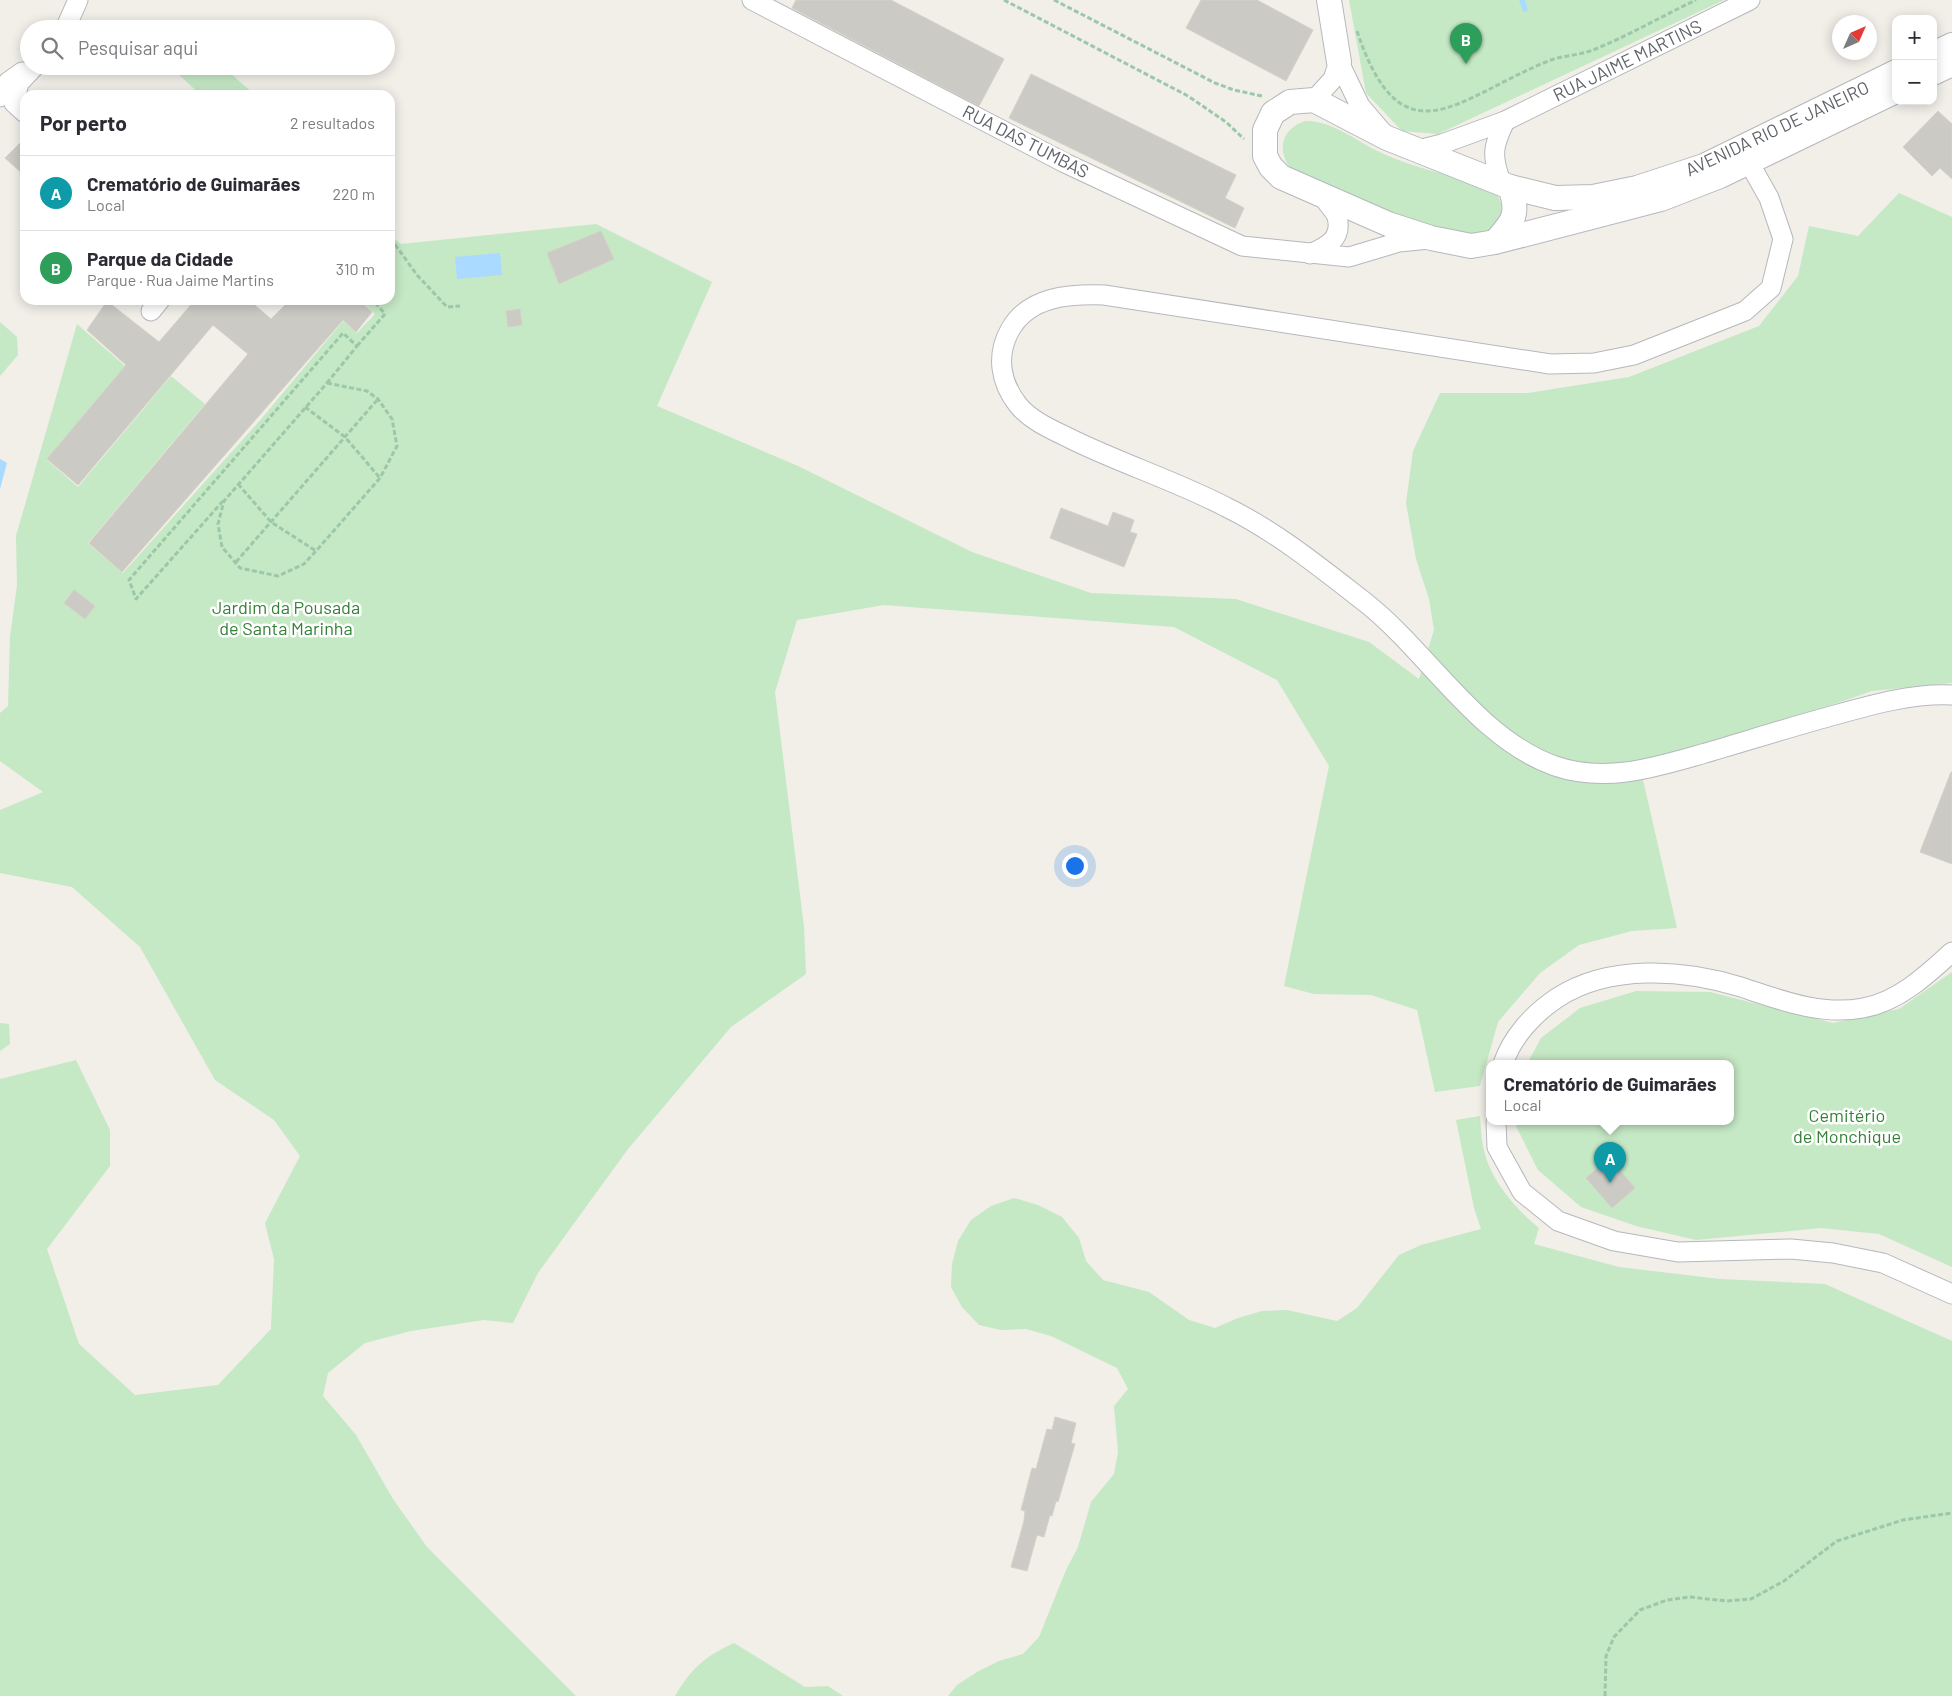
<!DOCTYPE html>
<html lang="pt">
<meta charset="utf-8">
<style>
:root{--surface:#fff;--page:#f2f2f3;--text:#2b2b33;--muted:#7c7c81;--line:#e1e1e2;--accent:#ea4335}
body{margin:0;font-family:Barlow,sans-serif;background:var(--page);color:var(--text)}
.controls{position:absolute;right:15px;top:15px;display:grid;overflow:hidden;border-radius:10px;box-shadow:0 2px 12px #0003}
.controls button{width:45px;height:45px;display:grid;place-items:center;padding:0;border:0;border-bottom:1px solid var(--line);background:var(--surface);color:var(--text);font:25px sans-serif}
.compass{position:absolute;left:1832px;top:15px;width:45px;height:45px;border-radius:50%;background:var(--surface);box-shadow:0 2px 12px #0003;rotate:45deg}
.you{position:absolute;left:1074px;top:865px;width:18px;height:18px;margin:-12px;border:4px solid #fff;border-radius:50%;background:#1a73e8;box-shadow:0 0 0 8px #1a73e833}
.badge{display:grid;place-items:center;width:32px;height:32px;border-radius:50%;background:var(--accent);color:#fff;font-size:16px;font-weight:700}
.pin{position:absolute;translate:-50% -41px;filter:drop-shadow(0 1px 2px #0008)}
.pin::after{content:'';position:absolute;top:26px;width:18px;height:15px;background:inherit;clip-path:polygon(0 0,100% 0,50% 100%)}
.popup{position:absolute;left:1486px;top:1060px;width:248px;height:65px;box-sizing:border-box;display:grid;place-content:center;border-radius:10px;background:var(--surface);filter:drop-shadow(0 1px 4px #0005);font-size:16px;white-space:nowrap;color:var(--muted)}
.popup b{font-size:19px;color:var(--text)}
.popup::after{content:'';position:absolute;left:50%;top:100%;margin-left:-10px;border:10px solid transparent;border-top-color:var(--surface)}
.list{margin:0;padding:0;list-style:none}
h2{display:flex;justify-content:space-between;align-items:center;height:65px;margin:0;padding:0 20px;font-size:21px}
h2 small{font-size:16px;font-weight:400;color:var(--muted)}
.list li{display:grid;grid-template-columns:32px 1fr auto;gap:15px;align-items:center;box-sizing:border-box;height:75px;padding:0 20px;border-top:1px solid var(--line)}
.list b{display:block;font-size:19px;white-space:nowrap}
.list p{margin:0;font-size:16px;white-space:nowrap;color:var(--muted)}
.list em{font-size:16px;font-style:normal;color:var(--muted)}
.icon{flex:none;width:28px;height:28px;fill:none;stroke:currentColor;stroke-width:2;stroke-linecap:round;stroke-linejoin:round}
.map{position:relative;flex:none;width:1952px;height:1696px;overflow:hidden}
.search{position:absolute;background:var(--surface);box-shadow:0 2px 12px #0003;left:20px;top:20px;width:375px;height:55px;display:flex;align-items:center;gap:12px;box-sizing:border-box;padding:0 18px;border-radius:28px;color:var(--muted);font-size:19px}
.panel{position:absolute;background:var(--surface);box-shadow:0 2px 12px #0003;left:20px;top:90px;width:375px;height:215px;border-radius:15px}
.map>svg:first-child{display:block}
</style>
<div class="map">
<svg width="1952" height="1696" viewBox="0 0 1952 1696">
<rect width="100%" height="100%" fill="#f1efe8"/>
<!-- green -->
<g fill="#c5e8c5">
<polygon points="1349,0 1724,0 1438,134 1402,131 1366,93"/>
<polygon points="183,66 222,66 255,95 201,95 177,73"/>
<path d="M1305,121C1333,120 1360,144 1386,155C1397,160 1410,164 1422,168C1439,174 1488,182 1497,195C1509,212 1497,226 1483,237L1414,223L1291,169C1276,149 1282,129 1305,121Z"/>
<polygon points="1899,193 1952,217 1952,683 1872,691 1641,771 1677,928 1632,931 1579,945 1540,973 1498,1022 1480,1086 1435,1092 1417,1010 1371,995 1314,994 1284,986 1329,766 1277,680 1174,627 884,605 797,620 775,692 804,927 806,974 731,1027 628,1149 538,1273 513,1323 484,1320 411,1331 365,1343 328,1373 323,1396 356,1435 393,1499 427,1547 576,1696 0,1696 0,1079 76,1060 110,1130 110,1166 47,1249 79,1344 135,1395 218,1385 271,1329 274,1259 265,1223 300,1156 274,1120 215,1080 140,947 72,887 0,873 0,810 43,792 0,761 0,713 8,706 10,637 17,585 16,536 77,324 125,366 47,460 78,487 171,376 205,404 88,543 123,573 262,418 343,321 357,333 375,314 361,300 390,300 390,235 401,244 596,224 712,282 657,406 798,466 972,552 1091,593 1236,599 1369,642 1419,679 1434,630 1429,599 1416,559 1406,503 1413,451 1440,393 1528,393 1629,377 1759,326 1798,276 1809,226 1858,236"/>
<polygon points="0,322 17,337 18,355 0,376"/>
<polygon points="1952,972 1952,1267 1879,1234 1821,1228 1696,1240 1636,1226 1581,1207 1538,1170 1516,1126 1516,1122 1730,1122 1730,1064 1527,1064 1541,1038 1580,1008 1636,991 1710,992 1833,1023 1899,1009"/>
<polygon points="0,1023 9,1024 10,1044 0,1051"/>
<path d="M1480,1116C1481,1127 1481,1139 1484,1150C1490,1180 1517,1210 1539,1228L1534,1244L1619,1267L1720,1279L1825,1284L1952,1341V1696H948L957,1685L977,1672L999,1661L1023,1654L1039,1637L1066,1570L1078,1547L1091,1502L1114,1474L1118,1452L1114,1406L1128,1389L1117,1368L1051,1336L1026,1329L1001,1330L979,1325L962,1307L951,1287L952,1264L958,1241L971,1220L991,1206L1014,1198L1038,1205L1062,1217L1079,1238L1086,1261L1103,1280L1149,1292L1189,1320L1215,1328L1238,1318L1262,1311L1287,1310L1337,1321L1357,1308L1399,1255L1421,1245L1481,1229L1474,1208L1456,1120Z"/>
<path d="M734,1643L805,1687L828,1686L843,1696H675C691,1669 705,1656 734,1643Z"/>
</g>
<!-- water -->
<g fill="#aadaff">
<polygon points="500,253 502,275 457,279 455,257"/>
<polygon points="0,459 7,463 0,489"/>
</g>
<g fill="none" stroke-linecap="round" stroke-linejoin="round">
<!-- stream -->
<polyline stroke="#aadaff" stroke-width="5.5" points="1522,0 1525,9"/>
</g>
<!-- building -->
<g fill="#cccac5" stroke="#d6d1c6">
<polygon points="796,0 891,0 1004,59 979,106 792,8"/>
<polygon points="1201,0 1257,0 1313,30 1286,81 1186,28"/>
<polygon points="1031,74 1236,175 1225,198 1244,208 1235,228 1009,118"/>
<polygon points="1938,111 1952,124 1952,179 1940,168 1932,176 1903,147"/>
<polygon points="25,138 25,176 5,158"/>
<polygon points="601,231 614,259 559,284 547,253"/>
<polygon points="195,300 249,300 271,319 290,300 359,300 372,312 356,332 343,320 122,572 89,543 248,354 213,325 78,485 47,459 126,365 87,330 107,301 159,342"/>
<polygon points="520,309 522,325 508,327 506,311"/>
<polygon points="1061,508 1108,526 1113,512 1134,520 1130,532 1137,534 1124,567 1050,538"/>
<polygon points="74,590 95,606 85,619 64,603"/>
<polygon points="1951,772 1952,772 1952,864 1920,852"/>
<polygon points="1609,1158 1635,1188 1612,1208 1586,1178"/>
<polygon points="1055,1417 1076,1423 1071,1443 1075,1444 1058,1502 1056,1501 1052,1516 1050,1515 1044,1537 1037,1535 1027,1571 1011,1567 1024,1521 1025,1511 1021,1510 1032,1468 1036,1469 1047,1429 1052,1430"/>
</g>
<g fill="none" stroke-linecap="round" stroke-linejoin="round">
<!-- minor casing -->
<g stroke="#b5b8bc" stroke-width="21">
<g id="minor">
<polyline points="752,0 1065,163 1242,246 1349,257 1399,242 1429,239"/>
<polyline points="65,29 78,0"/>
<polyline points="1339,62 1360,106 1383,133"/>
<polyline points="0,97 8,82 22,72"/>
<polyline points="1314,100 1333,79 1339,62"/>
<polyline points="25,113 14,103 19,83 35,66"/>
<polyline points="1418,150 1442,144 1505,121 1750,0"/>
<path d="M1742,150L1769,198L1783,239L1771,288L1745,311L1634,355L1594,363L1550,364L1104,295C1069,294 1029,296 1010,330C996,355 1000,382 1018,405C1031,421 1053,430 1071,439C1122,464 1176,481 1226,507C1277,532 1321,568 1366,603C1429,653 1478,739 1555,766C1605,783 1653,768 1702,754C1740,743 1778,731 1817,720C1861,708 1906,693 1952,695"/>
<path d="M1501,182C1491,155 1493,146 1505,121"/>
<path d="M1310,254C1326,247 1343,239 1337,217C1335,211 1327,203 1323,197"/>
<polyline points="151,311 160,300"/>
<path d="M1503,1064C1512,1037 1533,1014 1557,998C1609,964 1683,969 1741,987C1780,1000 1821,1016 1863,1008C1898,1002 1927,975 1952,952"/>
<polyline points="1496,1122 1497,1147 1522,1192 1558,1221 1614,1241 1678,1252 1791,1249 1833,1253 1883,1263 1952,1294"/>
</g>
</g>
<!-- tertiary casing -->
<g stroke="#b5b8bc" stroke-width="26">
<g id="tertiary">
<polyline points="1329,0 1339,62"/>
<polyline points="1933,54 1952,45"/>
<polyline points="1933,73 1952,64"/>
<polyline points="1510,187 1555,198 1593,197 1637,188 1704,166 1896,72"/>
<path d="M1495,242C1513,222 1520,214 1510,187L1387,138L1314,100L1290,102L1273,113L1265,130V156L1271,167L1281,177L1388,224L1431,238L1471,246L1495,242L1661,199L1720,176L1896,91"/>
</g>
</g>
<!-- path -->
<g stroke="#9cc7a9" stroke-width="3" stroke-dasharray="5 2.5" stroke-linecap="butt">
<polyline points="1004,0 1188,96 1226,122 1244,139"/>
<polyline points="1054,0 1215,83 1234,90 1262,96"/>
<path d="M1357,31C1402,166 1459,97 1546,62C1561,55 1578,56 1593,50C1628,36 1662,16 1696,0"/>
<polyline points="390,247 394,243 417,275 447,307 460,306"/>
<polyline points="357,346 385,314 373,300"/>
<polygon points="327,383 367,391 378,399 392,419 397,446 380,478 316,551 304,564 278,576 240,568 222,547 218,524 224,501"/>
<polyline points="305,407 345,437 380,478"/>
<polyline points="238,484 271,522 316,551"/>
<polyline points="223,501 136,599 129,580 343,333 357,346 327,383"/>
<polyline points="236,562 378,399"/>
<polyline points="1605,1696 1606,1656 1614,1637 1640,1610 1667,1600 1690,1597 1726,1601 1751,1599 1784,1581 1837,1541 1903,1520 1952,1513"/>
</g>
<!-- minor -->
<use href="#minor" stroke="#fff" stroke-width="19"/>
<!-- tertiary -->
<use href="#tertiary" stroke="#fff" stroke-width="24"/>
</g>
<g text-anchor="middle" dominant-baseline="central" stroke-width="5" stroke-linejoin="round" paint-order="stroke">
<!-- street labels -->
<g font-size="18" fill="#5f6368" stroke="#fff">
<text transform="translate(1627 60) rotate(-26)">RUA JAIME MARTINS</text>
<text transform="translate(1777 128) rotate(-25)">AVENIDA RIO DE JANEIRO</text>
<text transform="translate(1026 141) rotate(27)">RUA DAS TUMBAS</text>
</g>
<!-- park labels -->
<g font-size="18" fill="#348238" stroke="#fff">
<text x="286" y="607">Jardim da Pousada<tspan x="286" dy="21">de Santa Marinha</tspan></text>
<text x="1847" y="1115">Cemitério<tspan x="1847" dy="21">de Monchique</tspan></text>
</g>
</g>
</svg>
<div class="controls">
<button>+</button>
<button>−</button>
</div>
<svg class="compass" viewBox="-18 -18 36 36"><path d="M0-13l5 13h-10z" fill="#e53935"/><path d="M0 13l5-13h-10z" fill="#7c7c81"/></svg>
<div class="you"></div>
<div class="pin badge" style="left:1610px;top:1183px;background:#0f9aa8">A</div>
<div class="popup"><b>Crematório de Guimarães</b>Local</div>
<div class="pin badge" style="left:1466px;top:64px;background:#2e9e5b">B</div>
<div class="search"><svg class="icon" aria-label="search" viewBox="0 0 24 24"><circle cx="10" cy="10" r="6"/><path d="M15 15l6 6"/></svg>Pesquisar aqui</div>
<section class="panel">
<h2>Por perto<small>2 resultados</small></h2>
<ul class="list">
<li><span class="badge" style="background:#0f9aa8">A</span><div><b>Crematório de Guimarães</b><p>Local</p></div><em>220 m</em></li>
<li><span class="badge" style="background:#2e9e5b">B</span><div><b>Parque da Cidade</b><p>Parque · Rua Jaime Martins</p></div><em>310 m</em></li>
</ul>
</section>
</div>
